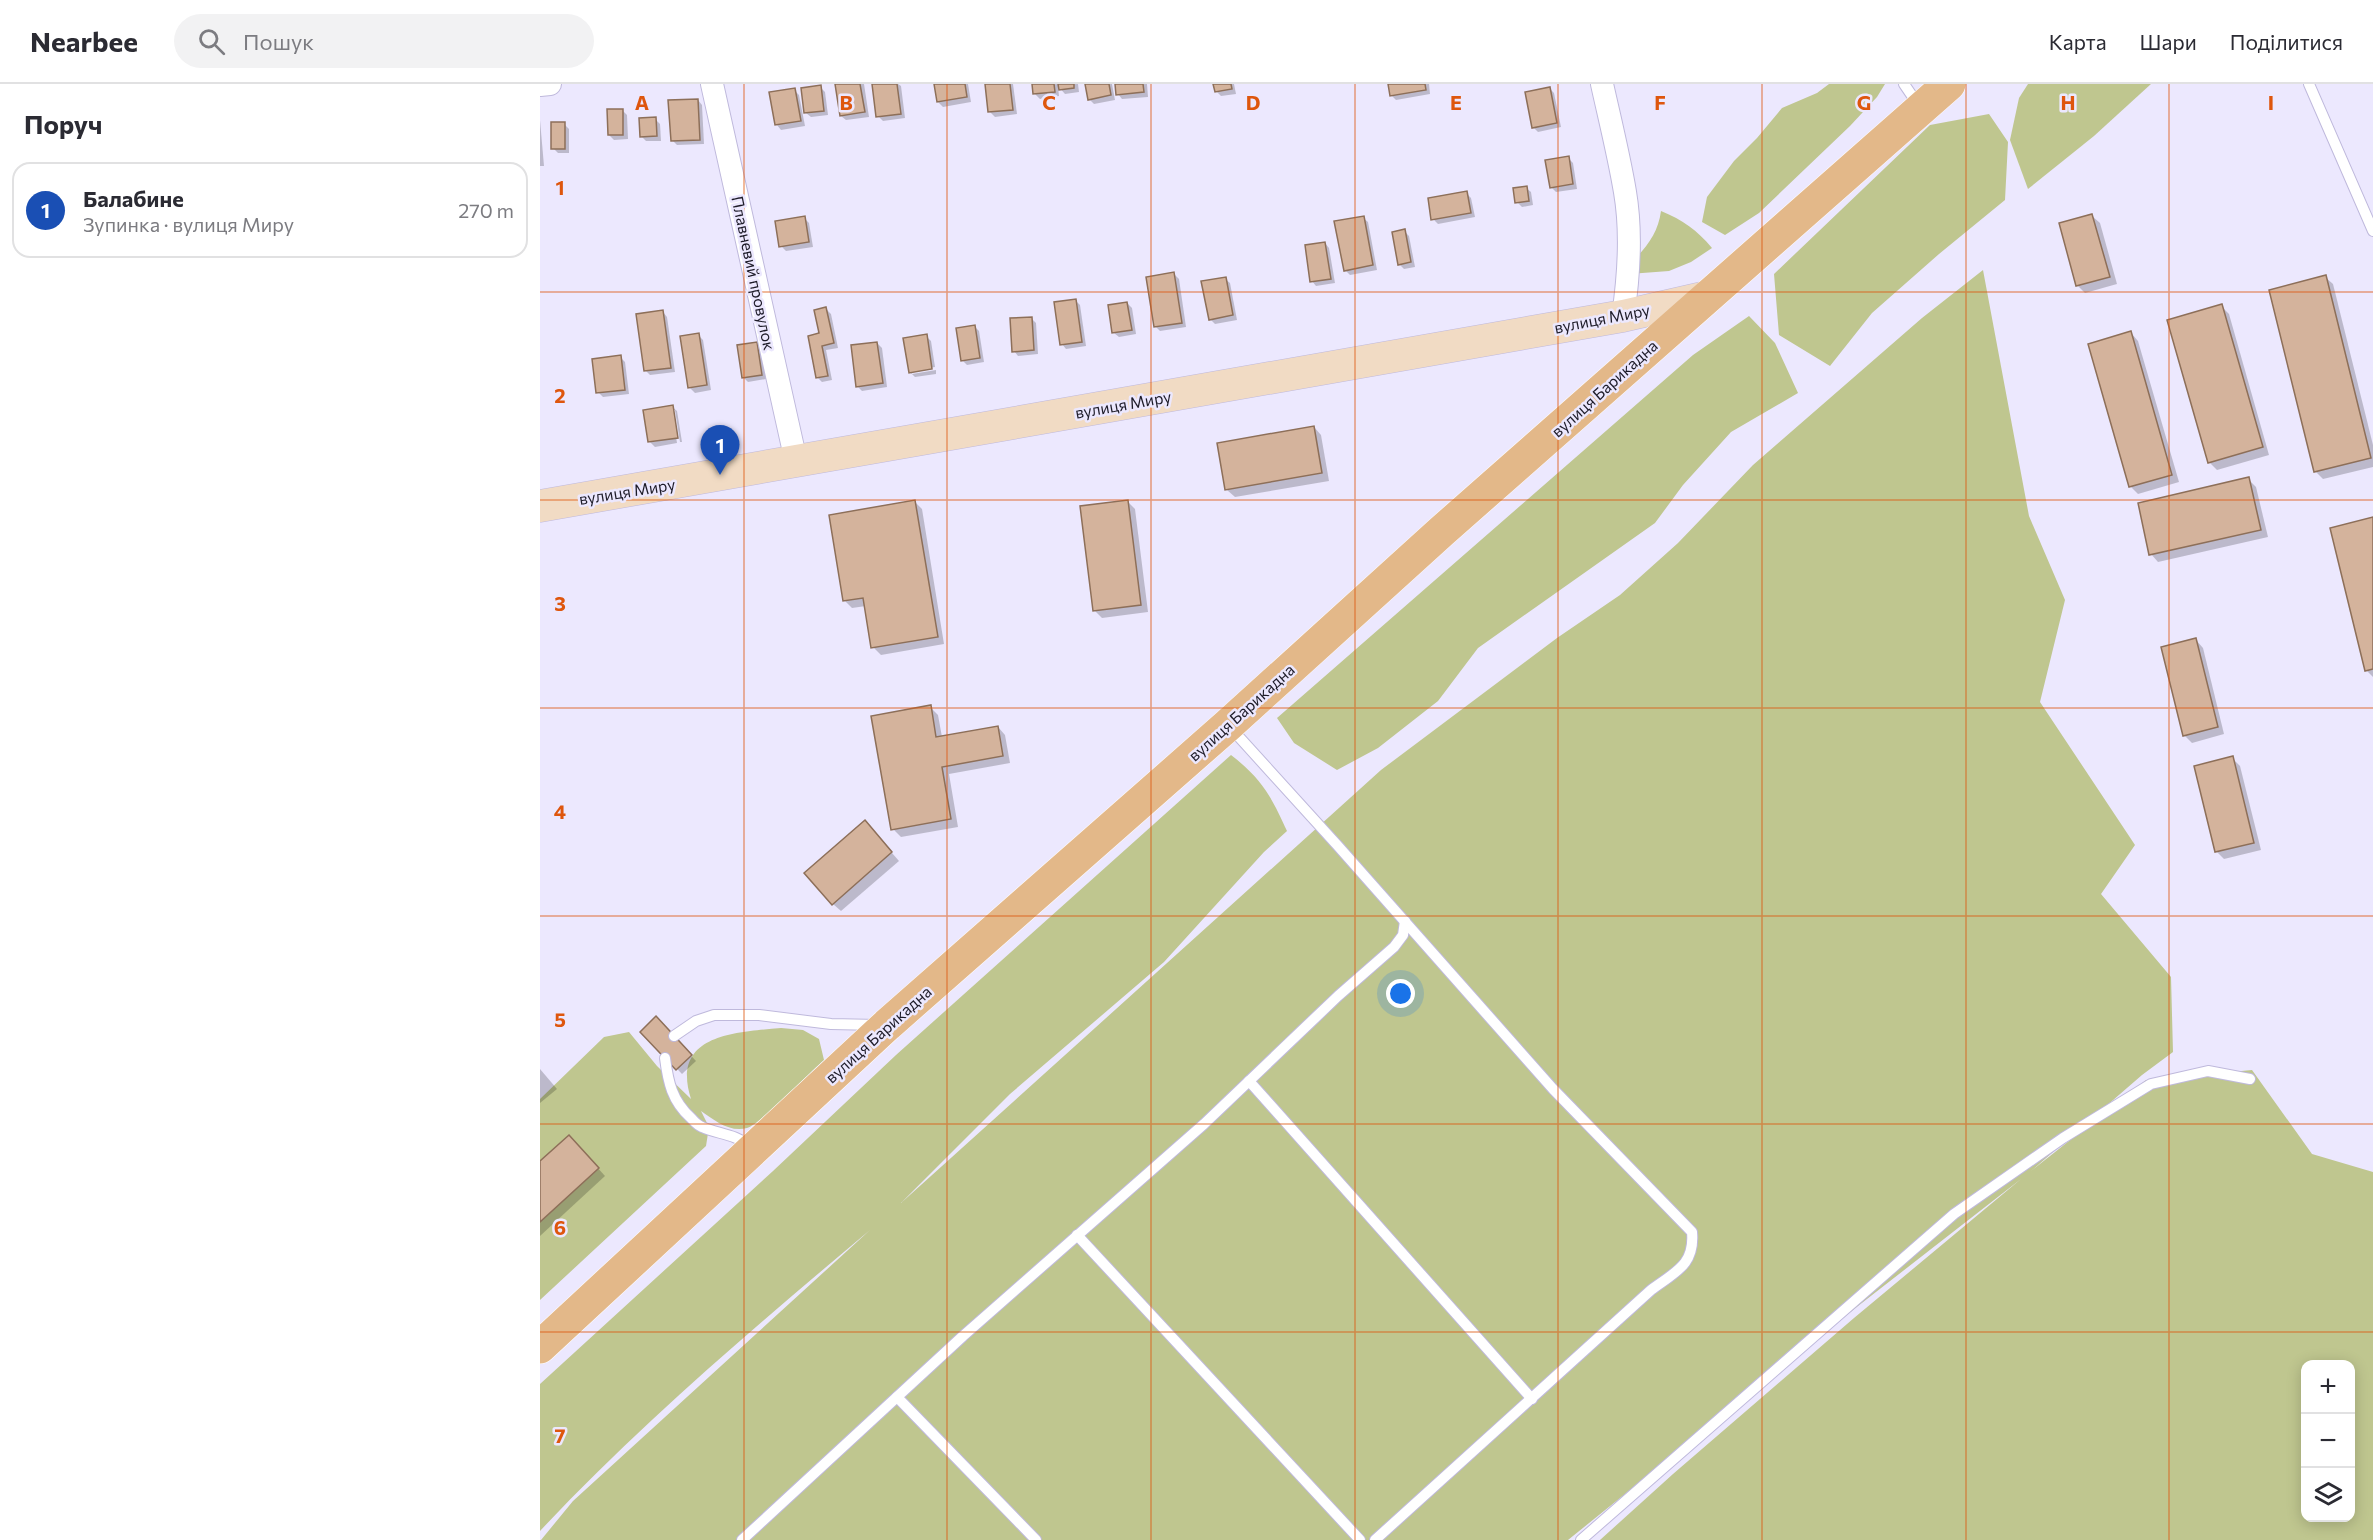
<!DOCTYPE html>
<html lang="uk">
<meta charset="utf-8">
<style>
:root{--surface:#fff;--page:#f2f2f3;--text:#2b2b33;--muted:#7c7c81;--line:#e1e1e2;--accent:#bd4293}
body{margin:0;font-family:Commissioner,sans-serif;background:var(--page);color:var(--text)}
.controls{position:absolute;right:18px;bottom:18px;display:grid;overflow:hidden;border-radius:12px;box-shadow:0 3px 15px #0003}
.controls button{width:54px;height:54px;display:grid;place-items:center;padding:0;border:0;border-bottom:2px solid var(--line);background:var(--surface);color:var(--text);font:30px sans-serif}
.you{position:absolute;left:861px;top:910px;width:21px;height:21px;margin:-15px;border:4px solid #fff;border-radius:50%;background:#1a73e8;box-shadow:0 0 0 9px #1a73e833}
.badge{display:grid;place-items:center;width:39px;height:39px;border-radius:50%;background:var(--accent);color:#fff;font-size:20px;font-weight:700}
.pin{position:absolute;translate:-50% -50px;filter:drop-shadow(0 2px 3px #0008)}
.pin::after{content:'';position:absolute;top:32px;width:21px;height:18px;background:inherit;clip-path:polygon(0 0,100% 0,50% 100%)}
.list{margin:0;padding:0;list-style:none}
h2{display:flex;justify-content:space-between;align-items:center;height:78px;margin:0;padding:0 24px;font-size:26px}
h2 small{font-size:20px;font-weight:400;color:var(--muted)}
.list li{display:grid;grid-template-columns:39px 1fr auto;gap:18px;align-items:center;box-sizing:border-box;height:96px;margin:0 12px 12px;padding:0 12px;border:2px solid var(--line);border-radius:18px}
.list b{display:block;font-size:22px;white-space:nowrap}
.list p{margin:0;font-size:20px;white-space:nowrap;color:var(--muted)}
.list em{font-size:20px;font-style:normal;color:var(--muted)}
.icon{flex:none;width:33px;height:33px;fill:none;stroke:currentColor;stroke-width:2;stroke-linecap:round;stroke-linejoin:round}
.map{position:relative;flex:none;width:1833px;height:1456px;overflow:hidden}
header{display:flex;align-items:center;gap:36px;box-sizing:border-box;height:84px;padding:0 30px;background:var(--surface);border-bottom:2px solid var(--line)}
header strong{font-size:28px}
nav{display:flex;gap:33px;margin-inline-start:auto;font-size:21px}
.search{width:420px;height:54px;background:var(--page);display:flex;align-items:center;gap:15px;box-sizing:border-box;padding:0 21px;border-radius:33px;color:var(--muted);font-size:22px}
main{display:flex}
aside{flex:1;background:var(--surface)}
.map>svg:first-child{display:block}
</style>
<header>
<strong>Nearbee</strong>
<div class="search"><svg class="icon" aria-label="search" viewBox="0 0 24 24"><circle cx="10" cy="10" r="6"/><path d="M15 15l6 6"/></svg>Пошук</div>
<nav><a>Карта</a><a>Шари</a><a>Поділитися</a></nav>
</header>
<main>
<aside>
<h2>Поруч<small></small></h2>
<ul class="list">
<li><span class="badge" style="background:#1a4fb4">1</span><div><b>Балабине</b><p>Зупинка · вулиця Миру</p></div><em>270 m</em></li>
</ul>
</aside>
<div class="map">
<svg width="1833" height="1456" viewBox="0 0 1833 1456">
<rect width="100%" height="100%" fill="#ece8fe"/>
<!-- green -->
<g fill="#bfc68f" fill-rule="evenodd">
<polygon points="1289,0 1345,0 1337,13 1310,42 1219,129 1185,151 1162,138 1167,113 1194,77 1217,54 1242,24 1277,9"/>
<polygon points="1488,0 1611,0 1554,52 1488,105 1470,56 1479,14"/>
<polygon points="1449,30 1468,58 1465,116 1399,170 1332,229 1290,282 1239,251 1234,190 1390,41"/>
<path d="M1121,127C1143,136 1157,146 1172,164L1151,178L1129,187L1089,190V181C1106,164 1118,150 1121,127Z"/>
<path d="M1443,186L1489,432L1525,516L1500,618L1595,761L1561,810L1631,893L1633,968L1602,991L1491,1087L1606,996L1712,986L1772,1070L1833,1088V1456H1060L1133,1390L1314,1234L1481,1095L1318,1222L1028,1456H1L33,1417L330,1146C216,1242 102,1338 0,1447V1300L233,1087L356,971L691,671C722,695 731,712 747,747L724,768L624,878L470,1010L361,1119L841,686L1017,554L1080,511L1138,459L1213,381L1382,234ZM1766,1280H1810V1434H1766Z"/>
<polygon points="1209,232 1235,259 1258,309 1191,348 1143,401 1115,439 938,564 898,617 838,664 797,686 754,659 737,634 1153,271"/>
<path d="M241,944L263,946L279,955L284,976C270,988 220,1041 207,1044C190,1049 174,1036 161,1027L169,1043L166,1062L0,1216V1015L64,953L89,948L117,982L151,1015C130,950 196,948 241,944Z"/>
</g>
<!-- shadow -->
<g fill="#0003">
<polygon points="296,0 324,0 329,33 306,36 301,32"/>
<polygon points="337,0 358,0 361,2 365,34 343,37 338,32"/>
<polygon points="395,0 428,0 431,18 403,23 398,18"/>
<polygon points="447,0 473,0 477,30 455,33 450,28"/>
<polygon points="494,0 538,0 539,8 525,10 518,2 519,12 500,15 495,10"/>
<polygon points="547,0 572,0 575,16 554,20 549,15"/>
<polygon points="577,0 607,0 608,13 582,15 578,10"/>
<polygon points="675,0 694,0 696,10 681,12 676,7"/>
<polygon points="849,0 889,0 890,10 856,16 851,11"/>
<polygon points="280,3 285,8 288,31 271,33 266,29"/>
<polygon points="1009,4 1014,9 1021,43 998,48 993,43"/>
<polygon points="254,6 259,11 265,42 241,46 237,41"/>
<polygon points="158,16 162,21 164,60 137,61 132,56"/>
<polygon points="82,26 87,31 88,55 74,56 69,51"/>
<polygon points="115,35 120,40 121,57 106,57 101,52"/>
<polygon points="0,36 4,82 0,82"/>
<polygon points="24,40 29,45 29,69 18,69 13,64"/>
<polygon points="1028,74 1033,79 1037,105 1016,108 1011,103"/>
<polygon points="986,104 991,108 993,121 982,123 977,118"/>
<polygon points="926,109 931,114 935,133 898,140 893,135"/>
<polygon points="1552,132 1560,139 1577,200 1545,209 1538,202 1520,141"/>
<polygon points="264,134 269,139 273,163 246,167 241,162"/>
<polygon points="823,134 828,138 837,186 810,191 805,186"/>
<polygon points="864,147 869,152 875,183 864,185 859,180"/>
<polygon points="785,159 789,164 795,199 776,202 772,197"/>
<polygon points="634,190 639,195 646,243 620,247 616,243"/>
<polygon points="1785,193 1793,200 1833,361 1833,383 1783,395 1776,388 1730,207"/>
<polygon points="685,195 690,199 697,236 675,240 670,235"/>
<polygon points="535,216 540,221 546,262 526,265 522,260"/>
<polygon points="587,219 592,224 596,250 579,253 574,249"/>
<polygon points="1681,222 1689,230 1729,371 1677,386 1669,378"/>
<polygon points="286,225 291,230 298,264 286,266 292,296 282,298 277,293 280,251"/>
<polygon points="123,228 127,233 135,288 110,291 105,286"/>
<polygon points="491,234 496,239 498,270 478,272 474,267"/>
<polygon points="434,242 439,247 444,278 427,281 422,276"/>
<polygon points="1591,249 1598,257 1639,398 1598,410 1590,402"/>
<polygon points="158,251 163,256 171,306 155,309 150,304"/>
<polygon points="386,252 391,257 395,283 372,287 372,290 396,286 396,290 375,293 370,288"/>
<polygon points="337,259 342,264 347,303 322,307 317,302"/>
<polygon points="216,260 221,265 226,295 208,298 203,293"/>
<polygon points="80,273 85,278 89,310 63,313 58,308"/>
<polygon points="132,323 137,327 142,358 140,358 135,326 132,326 137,359 115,363 110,358"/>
<polygon points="774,343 781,351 789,397 695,413 687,406"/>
<polygon points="1708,395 1716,403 1728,453 1618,478 1611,470"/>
<polygon points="587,417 595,425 608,528 562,534 554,526"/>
<polygon points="375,418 382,425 404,560 341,571 333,563 326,522 312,524 304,516"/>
<polygon points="1833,435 1833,593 1826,586"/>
<polygon points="1656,556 1663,564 1684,650 1652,659 1644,651"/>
<polygon points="390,623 398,631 402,653 458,643 465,651 470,679 409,690 418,743 361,753 353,745"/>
<polygon points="1692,674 1700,682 1721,766 1684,775 1676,767"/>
<polygon points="332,746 359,777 301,827 293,820"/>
<polygon points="116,934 156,977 142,990 102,948"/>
<polygon points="0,985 17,1005 0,1019"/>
<polygon points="36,1060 65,1092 0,1152 0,1079"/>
</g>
<!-- building -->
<g fill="#d4b39c" stroke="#8d6f59" stroke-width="1.5">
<polygon points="295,0 320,0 325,28 300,32"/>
<polygon points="332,0 357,0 361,30 336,33"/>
<polygon points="394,0 425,0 427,13 397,18"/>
<polygon points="445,0 470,0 473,26 448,28"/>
<polygon points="492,0 514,0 515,8 493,10"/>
<polygon points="518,0 534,0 534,4 519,6"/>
<polygon points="545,0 569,0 571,11 548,16"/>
<polygon points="575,0 603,0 604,8 576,11"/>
<polygon points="673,0 691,0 692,5 675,8"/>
<polygon points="848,0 885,0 886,6 850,12"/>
<polygon points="281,1 284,27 264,29 261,4"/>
<polygon points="1010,3 1017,39 992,44 985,8"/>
<polygon points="255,4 261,37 235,41 229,8"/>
<polygon points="158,15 160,56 131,57 128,16"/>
<polygon points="67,25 83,25 83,51 68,51"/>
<polygon points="116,33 117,52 100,53 99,34"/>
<rect x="11" y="38" width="14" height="27"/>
<polygon points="1029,72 1033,100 1010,104 1005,76"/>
<polygon points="987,102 989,117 975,119 973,104"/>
<polygon points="927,107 931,129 891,136 888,114"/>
<polygon points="1552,130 1570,193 1536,202 1519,139"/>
<polygon points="265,132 269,158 239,163 235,137"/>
<polygon points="824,132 833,181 804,187 794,137"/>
<polygon points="865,145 871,178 858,181 852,148"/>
<polygon points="785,158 791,195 770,198 765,161"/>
<polygon points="634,188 642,239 614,243 606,193"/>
<polygon points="1786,191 1831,374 1774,388 1729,206"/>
<polygon points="686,193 693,231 669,236 661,197"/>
<polygon points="536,215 542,258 520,261 514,218"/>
<polygon points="587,218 592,246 572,249 568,221"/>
<polygon points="1682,220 1723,363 1668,379 1627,236"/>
<polygon points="286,223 294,259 282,262 288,292 276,294 268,252 279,249 274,226"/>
<polygon points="123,226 131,284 104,287 96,230"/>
<polygon points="492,233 494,266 472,268 470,234"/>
<polygon points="435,241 440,274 421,277 416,244"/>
<polygon points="1591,247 1632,391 1589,403 1548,260"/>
<polygon points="159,249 167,301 148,304 140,252"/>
<polygon points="387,250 392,285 369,289 363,254"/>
<polygon points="217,258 222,291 202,294 197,261"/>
<polygon points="337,258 343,299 316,303 311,261"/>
<polygon points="81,271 85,306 56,309 52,275"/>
<polygon points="133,321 138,354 108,358 103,326"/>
<polygon points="774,342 782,389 685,406 677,359"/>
<polygon points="1709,393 1721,446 1609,471 1598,419"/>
<polygon points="375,416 398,553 331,564 323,514 303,517 289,431"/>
<polygon points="588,416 601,521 553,527 540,422"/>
<polygon points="1833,433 1833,585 1825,587 1790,444"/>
<polygon points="1656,554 1678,643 1643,652 1621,563"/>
<polygon points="391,621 396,653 458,642 463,672 402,683 411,735 351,746 331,632"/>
<polygon points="1693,672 1714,759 1675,768 1654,682"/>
<polygon points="325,736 352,768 292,821 264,789"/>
<polygon points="116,932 152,971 136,986 100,948"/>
<polygon points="29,1051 59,1084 0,1138 0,1077"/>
</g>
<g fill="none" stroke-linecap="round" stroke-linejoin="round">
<!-- lane casing -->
<g stroke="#bfb9dc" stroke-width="12">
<g id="lane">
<polyline points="1364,0 1379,22"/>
<polyline points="1769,0 1833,147"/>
<path d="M690,643L798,762L1013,1005L1152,1148C1155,1181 1135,1188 1111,1206L835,1456"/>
<polyline points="134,952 156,937 174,931 219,931 291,940 338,941"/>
<path d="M125,974C128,998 132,1017 151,1034C154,1037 157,1041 162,1043C178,1050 195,1050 210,1062"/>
<polyline points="709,997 992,1315"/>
<polyline points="537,1151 820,1456"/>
<polyline points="357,1313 496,1456"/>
<polyline points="202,1456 423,1252 664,1040 798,912 854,863 863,851 865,837"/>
<polyline points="1041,1456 1414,1130 1523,1054 1611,1000 1668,987 1710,995"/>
</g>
</g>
<!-- street casing -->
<g stroke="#bfb9dc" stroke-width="24">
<g id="street">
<polyline points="172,0 256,377"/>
<path d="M1062,0C1070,36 1079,72 1085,108C1092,149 1089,191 1083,232"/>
<polyline points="0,1 10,0"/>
</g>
</g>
<!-- secondary casing -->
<g stroke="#bfb9dc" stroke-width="33">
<polyline id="secondary" points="0,422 1083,232 1166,213"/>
</g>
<!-- primary casing -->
<g stroke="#fff" stroke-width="34">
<polyline id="primary" points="0,1263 347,941 688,641 902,447 1409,0"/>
</g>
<!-- lane -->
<use href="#lane" stroke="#fff" stroke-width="10"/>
<!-- street -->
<use href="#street" stroke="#fff" stroke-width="22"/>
<!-- secondary -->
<use href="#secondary" stroke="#f1dbc4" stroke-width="32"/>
<!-- primary -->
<use href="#primary" stroke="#e3b889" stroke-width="33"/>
</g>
<!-- grid -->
<path fill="none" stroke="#de560d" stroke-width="1.5" stroke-opacity="0.55" d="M204,0V1456M407,0V1456M611,0V1456M815,0V1456M1018,0V1456M1222,0V1456M1426,0V1456M1629,0V1456M0,208H1833M0,416H1833M0,624H1833M0,832H1833M0,1040H1833M0,1248H1833"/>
<g text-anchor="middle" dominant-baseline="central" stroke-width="5" stroke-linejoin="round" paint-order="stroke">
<!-- street labels -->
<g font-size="16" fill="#1d1b28" stroke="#ece8fe">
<text transform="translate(214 189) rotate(78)">Плавневий провулок</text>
<text transform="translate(1062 234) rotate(-11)">вулиця Миру</text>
<text transform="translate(1064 304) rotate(-42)">вулиця Барикадна</text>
<text transform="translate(583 320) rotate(-10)">вулиця Миру</text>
<text transform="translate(87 407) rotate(-9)">вулиця Миру</text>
<text transform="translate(701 628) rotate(-42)">вулиця Барикадна</text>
<text transform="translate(338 950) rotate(-42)">вулиця Барикадна</text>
</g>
</g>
<g font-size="20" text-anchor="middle" font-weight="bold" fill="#de560d" stroke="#ece8fe" stroke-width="5" stroke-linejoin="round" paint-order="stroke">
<text x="102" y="26">A</text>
<text x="306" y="26">B</text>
<text x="509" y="26">C</text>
<text x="713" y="26">D</text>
<text x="916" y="26">E</text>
<text x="1120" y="26">F</text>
<text x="1324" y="26">G</text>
<text x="1528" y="26">H</text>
<text x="1731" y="26">I</text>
<text x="20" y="111">1</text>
<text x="20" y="319">2</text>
<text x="20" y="527">3</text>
<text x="20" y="735">4</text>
<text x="20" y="943">5</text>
<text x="20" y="1151">6</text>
<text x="20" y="1359">7</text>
</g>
</svg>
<div class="controls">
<button>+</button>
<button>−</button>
<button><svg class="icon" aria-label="layers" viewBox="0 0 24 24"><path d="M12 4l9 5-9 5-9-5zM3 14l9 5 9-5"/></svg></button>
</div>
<div class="you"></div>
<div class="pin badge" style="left:180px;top:391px;background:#1a4fb4">1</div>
</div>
</main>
